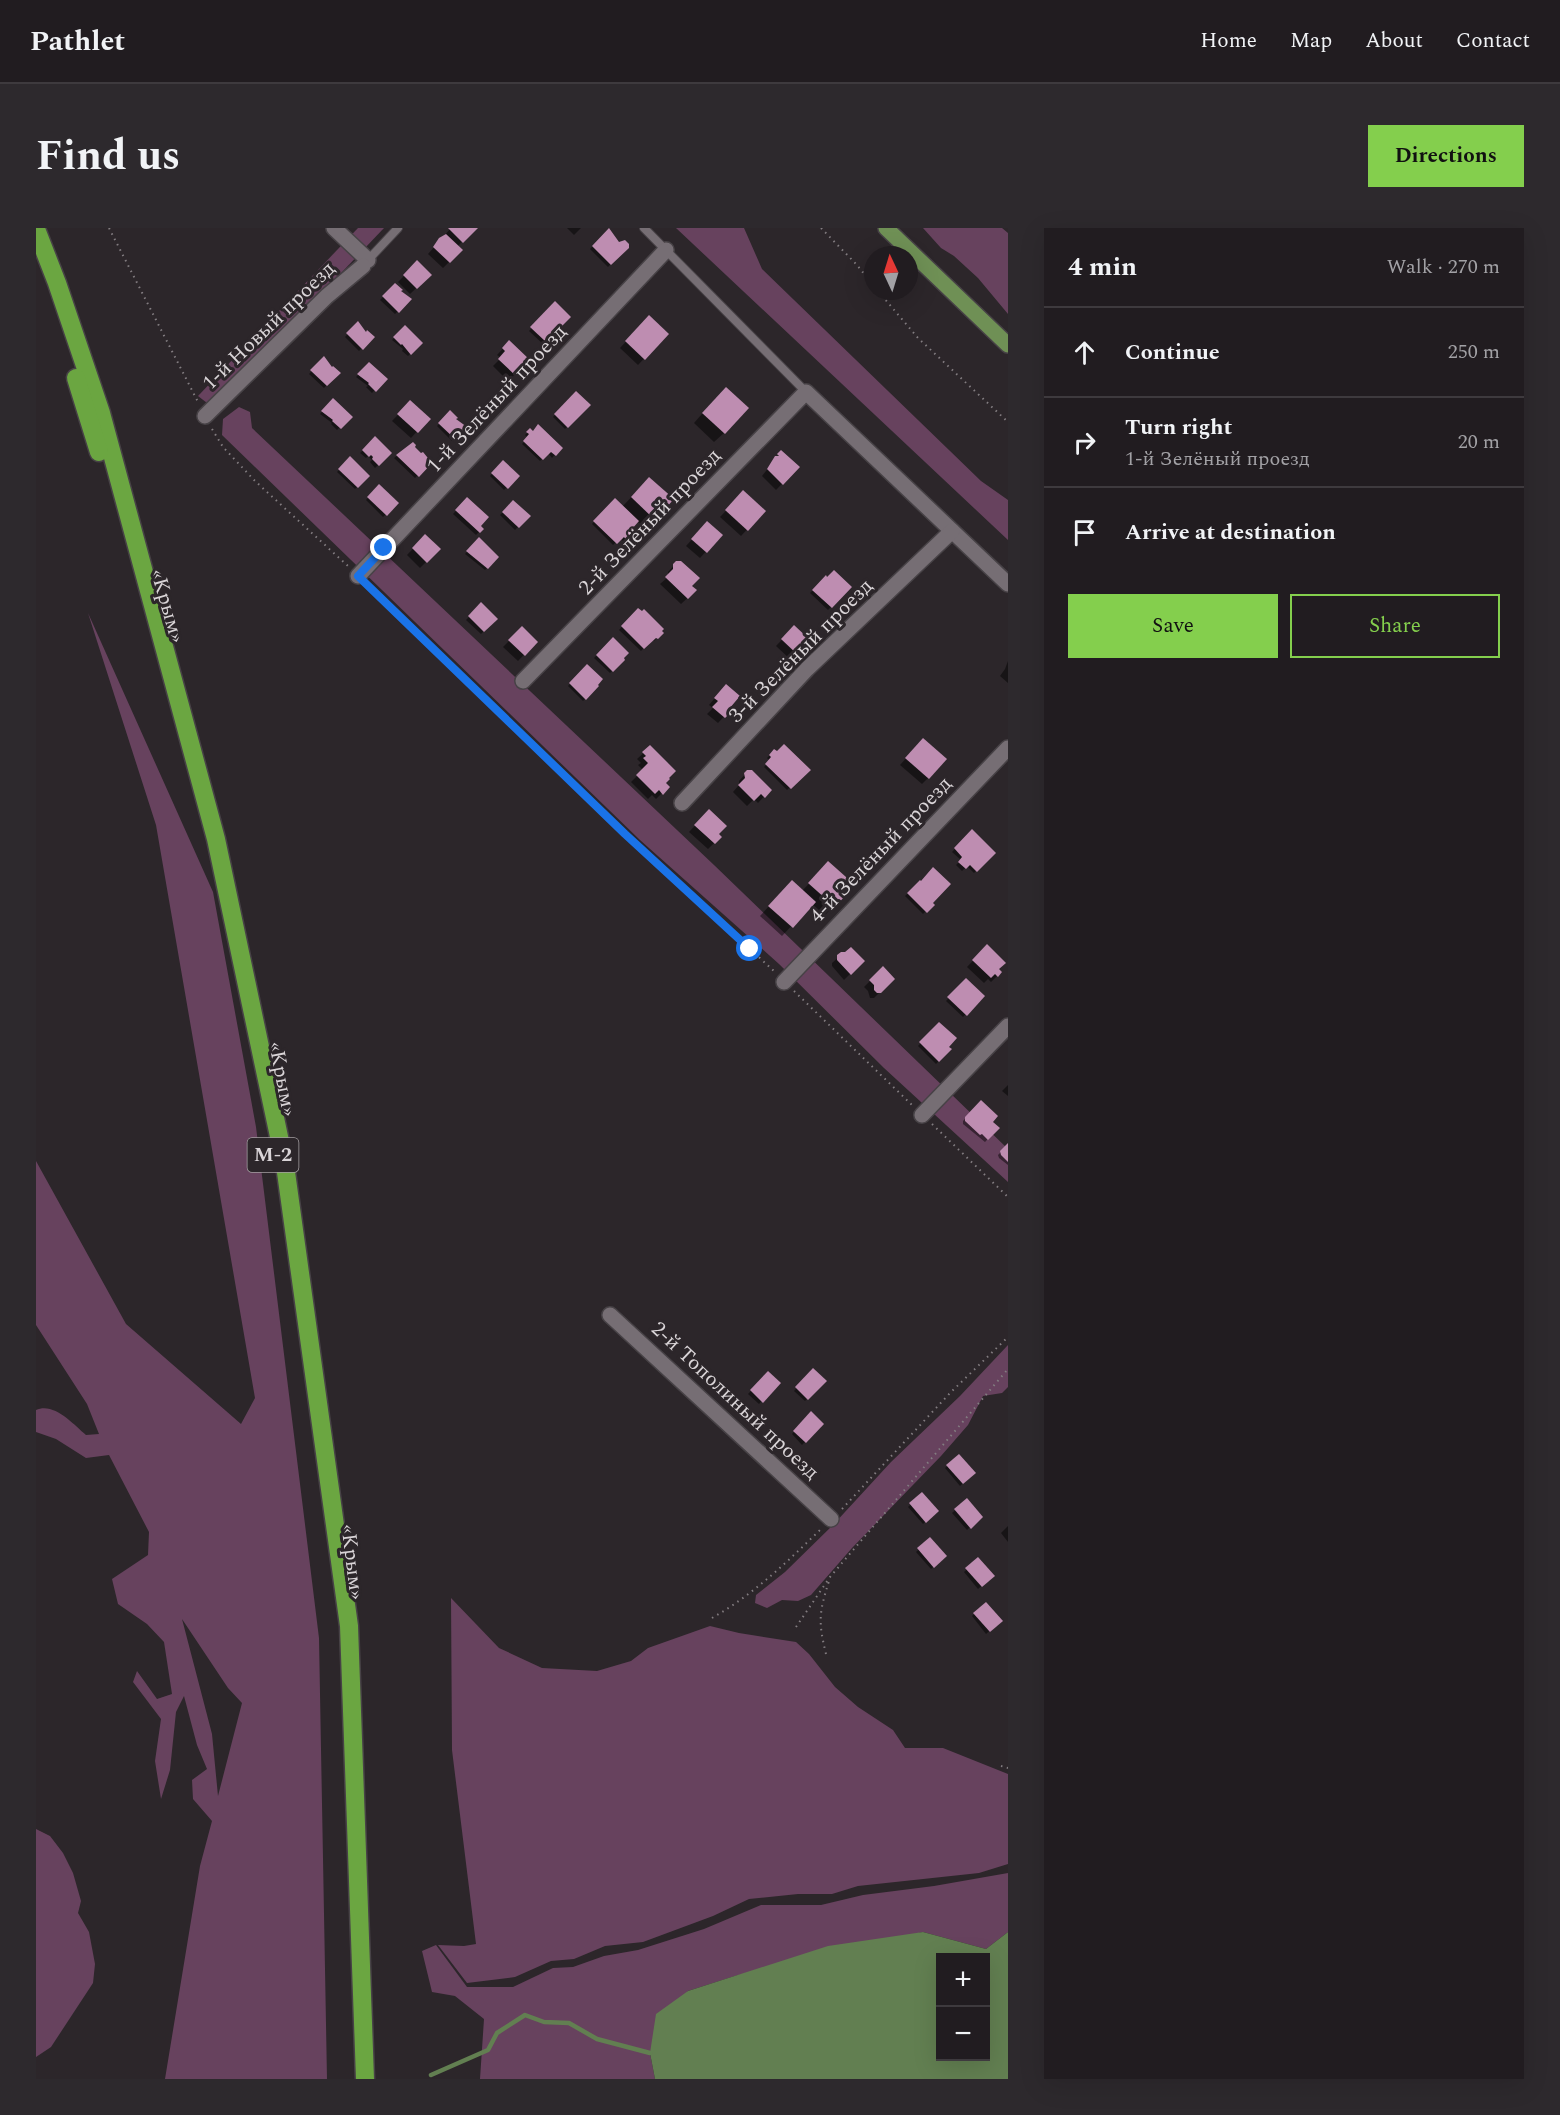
<!DOCTYPE html>
<meta charset="utf-8">
<style>
:root{--surface:#211c20;--page:#2d292d;--text:#f1f3f6;--muted:#a2a1a5;--line:#3e3a3e;--accent:#84cf4d}
body{margin:0;font-family:Spectral,serif;background:var(--page);color:var(--text)}
.controls{position:absolute;right:18px;bottom:18px;display:grid;overflow:hidden;border-radius:0px;box-shadow:0 6px 24px #0002}
.controls button{width:54px;height:54px;display:grid;place-items:center;padding:0;border:0;border-bottom:2px solid var(--line);background:var(--surface);color:var(--text);font:30px sans-serif}
.compass{position:absolute;left:828px;top:18px;width:54px;height:54px;border-radius:50%;background:var(--surface);box-shadow:0 6px 24px #0002;rotate:356deg}
.stop{position:absolute;width:18px;height:18px;margin:-14px;border:4px solid #1a73e8;border-radius:50%;background:#fff}
.stop.end{background:#1a73e8;border-color:#fff;box-shadow:0 2px 6px #0008}
.list{margin:0;padding:0;list-style:none}
h2{display:flex;justify-content:space-between;align-items:center;height:78px;margin:0;padding:0 24px;font-size:26px}
h2 small{font-size:20px;font-weight:400;color:var(--muted)}
.list li{display:grid;grid-template-columns:39px 1fr auto;gap:18px;align-items:center;box-sizing:border-box;height:90px;padding:0 24px;border-top:2px solid var(--line)}
.list b{display:block;font-size:22px;white-space:nowrap}
.list p{margin:0;font-size:20px;white-space:nowrap;color:var(--muted)}
.list em{font-size:20px;font-style:normal;color:var(--muted)}
.actions{display:flex;gap:12px;padding:18px 24px}
.actions a{flex:1;padding:14px 0;border:2px solid var(--accent);border-radius:0px;text-align:center;font-size:21px;color:var(--accent)}
.actions .main{background:var(--accent);color:#111}
.icon{flex:none;width:33px;height:33px;fill:none;stroke:currentColor;stroke-width:2;stroke-linecap:round;stroke-linejoin:round}
.map{position:relative;flex:none;width:972px;height:1851px;overflow:hidden;border-radius:0px}
header{display:flex;align-items:center;gap:36px;box-sizing:border-box;height:84px;padding:0 30px;background:var(--surface);border-bottom:2px solid var(--line)}
header strong{font-size:28px}
nav{display:flex;gap:33px;margin-inline-start:auto;font-size:21px}
.intro{display:flex;align-items:center;justify-content:space-between;box-sizing:border-box;height:144px;padding:0 36px}
h1{margin:0;font-size:42px}
.button{padding:15px 27px;border-radius:0px;background:var(--accent);color:#111;font-size:21px;font-weight:700}
main{display:flex;gap:36px;padding:0 36px}
aside{flex:1;background:var(--surface);border-radius:0px;box-shadow:0 6px 24px #0002}
.map>svg:first-child{display:block}
</style>
<header>
<strong>Pathlet</strong>
<nav><a>Home</a><a>Map</a><a>About</a><a>Contact</a></nav>
</header>
<div class="intro"><h1>Find us</h1><a class="button">Directions</a></div>
<main>
<div class="map">
<svg width="972" height="1851" viewBox="0 0 972 1851">
<rect width="100%" height="100%" fill="#2c262a"/>
<!-- green -->
<g fill="#67425e" fill-rule="evenodd">
<polygon points="322,0 348,0 210,145 175,178 162,168"/>
<polygon points="640,0 708,0 726,41 945,253 972,272 972,312"/>
<polygon points="887,0 966,0 972,5 972,86 942,50 918,28 905,20"/>
<polygon points="203,179 214,184 216,200 678,637 972,921 972,954 848,840 743,736 604,612 186,207 187,191"/>
<path d="M52,385L177,664L220,899L283,1410L291,1851H129L164,1638L176,1593L157,1571L156,1552L171,1541L161,1517L148,1468L140,1484L134,1542L125,1571L119,1533L125,1491L97,1454L101,1443L121,1471L136,1466L128,1414L111,1396L82,1376L76,1351L112,1327L113,1304L73,1227L50,1230L20,1211L0,1204V1182C18,1174 37,1196 50,1207L63,1206L51,1176L0,1097V933L90,1096L205,1196L219,1170L120,597ZM146,1391L192,1460L206,1475L182,1568L176,1506Z"/>
<polygon points="972,1117 972,1159 966,1165 947,1168 932,1197 905,1228 816,1320 775,1367 762,1373 746,1372 731,1380 719,1375 720,1367 749,1344 797,1297 855,1234 924,1168"/>
<polygon points="415,1370 463,1420 506,1440 561,1443 595,1433 612,1420 674,1398 703,1405 760,1414 773,1426 799,1459 822,1479 857,1502 869,1520 907,1520 972,1546 972,1636 943,1645 822,1658 796,1666 762,1666 713,1671 677,1688 607,1714 569,1718 538,1731 515,1733 479,1749 431,1755 402,1717 428,1718 440,1716 416,1522"/>
<polygon points="0,1601 14,1608 27,1625 37,1645 45,1673 42,1685 53,1704 59,1736 57,1755 15,1819 0,1829"/>
<polygon points="972,1645 972,1704 950,1721 887,1704 699,1748 652,1763 614,1825 619,1851 444,1851 448,1791 419,1768 396,1764 386,1723 400,1717 431,1759 477,1759 517,1740 537,1739 568,1728 602,1722 668,1701 725,1677 785,1677 827,1667 898,1658"/>
</g>
<!-- water -->
<path fill="#627f51" fill-rule="evenodd" d="M887,1704L950,1721L972,1704V1851H619L614,1825L620,1786L652,1763L792,1718ZM904,1730H950V1828H904Z"/>
<!-- shadow -->
<g fill="#0007">
<polygon points="415,0 439,0 421,19 425,22 407,40 392,26"/>
<polygon points="531,0 545,0 538,7"/>
<polygon points="573,2 583,16 591,19 572,39 554,21"/>
<polygon points="381,35 394,47 374,66 362,54"/>
<polygon points="359,57 363,63 374,71 359,86 344,72"/>
<polygon points="519,75 533,89 507,116 493,103"/>
<polygon points="322,95 326,102 336,110 323,123 309,109"/>
<polygon points="607,95 631,106 602,137 584,120"/>
<polygon points="369,99 385,115 372,128 366,123 367,121 356,112"/>
<polygon points="473,114 493,133 472,153 457,138 465,130 461,127"/>
<polygon points="287,131 296,141 302,145 288,160 273,146"/>
<polygon points="333,136 349,151 336,165 330,159 332,158 320,149"/>
<polygon points="540,165 552,177 529,201 517,189"/>
<polygon points="680,170 688,205 678,214 658,195"/>
<polygon points="297,172 314,189 301,202 295,196 296,195 284,186"/>
<polygon points="374,174 392,191 375,210 356,193"/>
<polygon points="414,185 418,191 429,199 416,213 401,198"/>
<polygon points="494,202 525,220 516,230 512,225 504,233 486,216 492,210 489,207"/>
<polygon points="339,211 354,225 339,240 334,234 336,232 332,228 330,230 324,225"/>
<polygon points="377,216 376,219 394,235 379,250 358,230"/>
<polygon points="745,224 762,239 740,262 726,248"/>
<polygon points="314,231 332,248 319,261 301,244"/>
<polygon points="467,234 482,249 468,262 454,248"/>
<polygon points="343,258 361,276 347,289 330,272"/>
<polygon points="604,260 618,291 609,300 601,293 594,301 590,312 588,314 584,310 577,317 556,296 579,272 586,279"/>
<polygon points="708,264 728,283 705,308 684,289"/>
<polygon points="431,271 446,301 440,307 417,286"/>
<polygon points="478,274 492,288 479,302 464,287"/>
<polygon points="671,295 685,307 664,330 650,318"/>
<polygon points="389,308 403,321 384,340 371,327"/>
<polygon points="443,311 461,329 449,342 429,326"/>
<polygon points="641,334 654,358 659,363 645,376 624,356 632,349 632,344"/>
<polygon points="790,349 814,359 792,382 774,365"/>
<polygon points="445,377 460,391 445,406 430,392"/>
<polygon points="602,382 626,405 618,413 616,411 605,423 583,402"/>
<polygon points="758,399 773,413 755,432 740,418"/>
<polygon points="486,400 500,414 482,433 467,419"/>
<polygon points="577,411 587,432 574,445 558,430"/>
<polygon points="972,433 972,455 964,448 969,441"/>
<polygon points="551,438 561,459 547,473 532,458"/>
<polygon points="684,464 693,483 682,495 671,486 677,480 673,477"/>
<polygon points="881,518 892,550 886,556 864,537"/>
<polygon points="614,519 628,556 632,559 620,571 616,567 612,571 595,554 607,542 602,537 605,535 601,531"/>
<polygon points="738,523 773,542 751,562 728,539 734,533 731,530"/>
<polygon points="712,543 734,562 722,575 718,571 711,578 697,564 703,557 703,553"/>
<polygon points="673,583 681,606 684,609 672,621 653,604"/>
<polygon points="936,603 957,625 938,645 931,638 926,643 920,637 925,632 916,624"/>
<polygon points="783,645 817,657 788,688 776,676 746,708 724,688 747,663 766,663"/>
<polygon points="884,654 896,677 887,686 869,668"/>
<polygon points="951,718 961,742 961,748 955,754 952,751 948,755 931,739"/>
<polygon points="806,726 827,733 808,752 796,738 796,735"/>
<polygon points="847,740 857,751 838,770 834,770 832,763 828,759"/>
<polygon points="930,752 947,768 927,789 910,773"/>
<polygon points="903,796 911,819 913,822 900,836 882,818"/>
<polygon points="972,857 972,868 966,863"/>
<polygon points="945,874 955,894 962,900 949,914 927,896 927,893"/>
<polygon points="972,917 972,937 963,930 962,927"/>
<polygon points="777,1142 788,1153 769,1173 758,1163"/>
<polygon points="732,1145 743,1155 723,1176 712,1166"/>
<polygon points="775,1186 786,1196 766,1217 756,1206"/>
<polygon points="923,1228 938,1245 924,1258 909,1240"/>
<polygon points="886,1266 901,1283 887,1296 872,1279"/>
<polygon points="931,1272 945,1289 931,1302 916,1285"/>
<polygon points="972,1298 972,1314 965,1305"/>
<polygon points="894,1311 909,1328 895,1341 880,1324"/>
<polygon points="942,1331 957,1348 942,1361 928,1344"/>
<polygon points="950,1376 965,1393 950,1406 936,1388"/>
</g>
<g fill="none" stroke-linecap="round" stroke-linejoin="round">
<!-- stream -->
<polyline stroke="#627f51" stroke-width="4.5" points="395,1847 452,1822 461,1805 489,1787 508,1794 533,1795 561,1811 614,1825"/>
</g>
<!-- building -->
<g fill="#be8db1">
<polygon points="412,0 442,0 427,15"/>
<polygon points="573,0 583,14 589,12 593,16 593,20 575,37 556,18"/>
<polygon points="410,6 427,22 414,35 397,19 403,10"/>
<polygon points="381,32 396,47 381,61 367,47"/>
<polygon points="359,55 367,62 365,63 376,71 363,85 346,68"/>
<polygon points="519,73 535,89 510,114 494,99"/>
<polygon points="613,87 633,106 609,132 589,113"/>
<polygon points="322,93 330,104 331,102 339,109 327,122 310,105"/>
<polygon points="369,97 387,115 375,127 366,116 365,117 357,109"/>
<polygon points="473,112 495,133 480,148 462,131 469,123 466,120"/>
<polygon points="288,128 296,139 297,138 305,145 291,158 274,142"/>
<polygon points="333,134 352,151 340,164 332,156 333,155 321,146"/>
<polygon points="690,159 713,180 689,206 666,185"/>
<polygon points="540,163 555,177 532,200 518,186"/>
<polygon points="297,170 317,189 305,201 296,193 297,192 285,183"/>
<polygon points="374,172 395,191 382,205 361,186"/>
<polygon points="414,182 422,190 420,191 431,199 419,211 402,195"/>
<polygon points="502,196 527,220 520,228 515,224 507,232 487,213 493,206 490,204 494,200 497,203"/>
<polygon points="339,208 356,225 343,238 336,231 337,229 335,227 333,229 326,222"/>
<polygon points="377,214 380,217 379,219 385,225 387,224 396,235 383,249 360,227"/>
<polygon points="745,222 764,239 747,257 731,241 739,228 743,228 741,226"/>
<polygon points="314,228 334,248 322,260 302,241"/>
<polygon points="467,232 484,248 472,261 455,245"/>
<polygon points="613,249 638,271 619,292 595,269"/>
<polygon points="343,256 363,275 351,288 331,269"/>
<polygon points="707,262 730,283 712,303 689,282"/>
<polygon points="431,269 453,289 445,298 448,301 444,305 419,282"/>
<polygon points="579,270 603,293 596,301 600,304 591,313 588,309 581,316 557,293"/>
<polygon points="477,272 495,288 483,300 466,284"/>
<polygon points="671,293 687,307 671,325 655,311"/>
<polygon points="389,306 405,321 391,335 376,320"/>
<polygon points="443,309 463,329 452,341 430,323"/>
<polygon points="640,333 645,333 664,350 656,358 661,362 652,371 629,349 637,341 637,336"/>
<polygon points="798,342 816,359 796,380 776,362 790,347 791,349"/>
<polygon points="445,374 462,391 448,404 432,388"/>
<polygon points="602,380 606,383 608,381 628,401 626,403 628,405 622,411 620,410 608,421 585,398"/>
<polygon points="758,397 775,413 762,427 745,411"/>
<polygon points="486,398 502,414 489,428 472,412"/>
<polygon points="577,409 593,425 588,430 589,432 577,444 560,427"/>
<polygon points="551,436 567,451 562,457 563,458 550,472 533,455"/>
<polygon points="690,456 704,468 693,481 696,483 689,490 676,479 682,473 678,470"/>
<polygon points="887,510 911,531 893,551 869,530"/>
<polygon points="748,516 775,542 755,561 729,536 735,529 733,527 738,521 741,523"/>
<polygon points="614,517 640,543 633,550 634,551 630,555 634,559 627,567 623,562 619,566 600,547 612,535 607,530 610,528 606,524"/>
<polygon points="711,542 716,542 736,562 729,570 725,566 718,573 702,557 709,550 708,545"/>
<polygon points="673,581 691,598 683,606 686,609 679,616 658,597"/>
<polygon points="936,601 960,625 941,644 934,637 930,641 922,634 926,629 918,620"/>
<polygon points="792,633 819,657 799,679 772,655"/>
<polygon points="897,639 915,656 897,675 899,677 891,685 871,665 884,652 885,653"/>
<polygon points="756,652 780,674 757,700 732,678"/>
<polygon points="951,716 970,735 963,741 966,744 962,749 959,746 955,750 936,732"/>
<polygon points="815,719 829,733 815,747 801,732 801,727 805,724 809,724"/>
<polygon points="847,738 859,751 845,765 841,765 838,762 838,757 833,752"/>
<polygon points="930,750 949,768 931,788 911,769"/>
<polygon points="903,794 921,810 913,819 916,821 903,834 883,814"/>
<polygon points="945,872 962,888 957,894 964,900 952,912 946,906 944,907 929,893 929,889"/>
<polygon points="972,915 972,934 965,927 964,923"/>
<polygon points="777,1140 791,1153 772,1172 759,1159"/>
<polygon points="732,1143 745,1155 727,1175 714,1162"/>
<polygon points="775,1183 788,1196 770,1215 757,1203"/>
<polygon points="923,1226 940,1245 927,1256 910,1237"/>
<polygon points="886,1264 903,1283 890,1295 873,1275"/>
<polygon points="931,1270 947,1289 935,1301 918,1281"/>
<polygon points="894,1309 911,1328 898,1340 881,1320"/>
<polygon points="942,1329 959,1348 946,1359 929,1340"/>
<polygon points="950,1374 967,1393 954,1404 937,1385"/>
</g>
<g fill="none" stroke-linecap="round" stroke-linejoin="round">
<!-- lane casing -->
<g stroke="#474246" stroke-width="10">
<g id="lane">
<polyline points="608,0 770,164"/>
<polyline points="332,32 362,0"/>
</g>
</g>
<!-- street casing -->
<g stroke="#474246" stroke-width="18">
<g id="street">
<polyline points="298,0 332,32"/>
<polyline points="169,188 291,68 327,38"/>
<polyline points="322,348 630,22"/>
<polyline points="487,453 770,164 972,356"/>
<polyline points="646,575 771,441 916,303"/>
<polyline points="748,754 972,520"/>
<polyline points="886,887 972,798"/>
<polyline points="574,1087 795,1291"/>
</g>
</g>
<!-- primary casing -->
<g stroke="#474246" stroke-width="18">
<polyline id="primary" points="850,0 972,117"/>
</g>
<!-- highway casing -->
<g stroke="#474246" stroke-width="21">
<g id="highway">
<polyline points="0,1 21,55 65,185 180,611 249,937 313,1398 329,1851"/>
<polyline points="40,150 63,224"/>
</g>
</g>
<!-- path -->
<g stroke="#837d81" stroke-width="2" stroke-dasharray="1.5 4.5" stroke-linecap="butt">
<polyline points="73,0 162,174"/>
<polyline points="785,0 821,37 837,57"/>
<polyline points="842,63 882,110 972,194"/>
<polyline points="176,201 187,219 219,253 313,339"/>
<polyline points="332,357 589,606 739,744"/>
<polyline points="758,763 877,878"/>
<polyline points="896,896 972,969"/>
<polyline points="806,1281 914,1165 972,1109"/>
<path d="M676,1390C718,1366 750,1335 785,1301"/>
<polyline points="760,1399 794,1349 972,1141"/>
<path d="M790,1426C782,1393 783,1385 793,1353"/>
<polyline points="965,1538 972,1540"/>
</g>
<!-- lane -->
<use href="#lane" stroke="#766e74" stroke-width="8"/>
<!-- street -->
<use href="#street" stroke="#766e74" stroke-width="15"/>
<!-- primary -->
<use href="#primary" stroke="#6f9055" stroke-width="15"/>
<!-- highway -->
<use href="#highway" stroke="#6ba641" stroke-width="18"/>
</g>
<g fill="none" stroke-linecap="round" stroke-linejoin="round">
<!-- route -->
<polyline stroke="#1a73e8" stroke-width="8" points="348,320 322,348 589,606 714,721"/>
</g>
<g text-anchor="middle" dominant-baseline="central" stroke-width="6" stroke-linejoin="round" paint-order="stroke">
<!-- shield labels -->
<rect fill="#2c262a" stroke="#a5a0a3" stroke-width="1.5" x="211.5" y="910" width="51" height="34" rx="4.5"/>
<g font-size="20" font-weight="bold" fill="#d9d4d7">
<text x="237" y="927">М-2</text>
</g>
<!-- street labels -->
<g font-size="21" fill="#d9d4d7" stroke="#2c262a">
<text transform="translate(233 98) rotate(-44)">1-й Новый проезд</text>
<text transform="translate(461 171) rotate(-47)">1-й Зелёный проезд</text>
<text transform="translate(614 294) rotate(-46)">2-й Зелёный проезд</text>
<text transform="translate(131 378) rotate(74)">«Крым»</text>
<text transform="translate(765 423) rotate(-45)">3-й Зелёный проезд</text>
<text transform="translate(845 622) rotate(-46)">4-й Зелёный проезд</text>
<text transform="translate(246 851) rotate(79)">«Крым»</text>
<text transform="translate(699 1173) rotate(43)">2-й Тополиный проезд</text>
<text transform="translate(316 1334) rotate(83)">«Крым»</text>
</g>
</g>
</svg>
<div class="controls">
<button>+</button>
<button>−</button>
</div>
<svg class="compass" viewBox="-18 -18 36 36"><path d="M0-13l5 13h-10z" fill="#e53935"/><path d="M0 13l5-13h-10z" fill="#a2a1a5"/></svg>
<div class="stop" style="left:714px;top:721px"></div>
<div class="stop end" style="left:348px;top:320px"></div>
</div>
<aside>
<h2>4 min<small>Walk · 270 m</small></h2>
<ul class="list">
<li><svg class="icon" aria-label="ahead" viewBox="0 0 24 24"><path d="M12 20V5M6 11l6-6 6 6"/></svg><div><b>Continue</b></div><em>250 m</em></li>
<li><svg class="icon" aria-label="right" viewBox="0 0 24 24"><path d="M7 20v-9h11M14 6l5 5-5 5"/></svg><div><b>Turn right</b><p>1-й Зелёный проезд</p></div><em>20 m</em></li>
<li><svg class="icon" aria-label="arrive" viewBox="0 0 24 24"><path d="M6 21V4h12l-3 4 3 4H6"/></svg><div><b>Arrive at destination</b></div></li>
</ul>
<div class="actions"><a class="main">Save</a><a>Share</a></div>
</aside>
</main>
